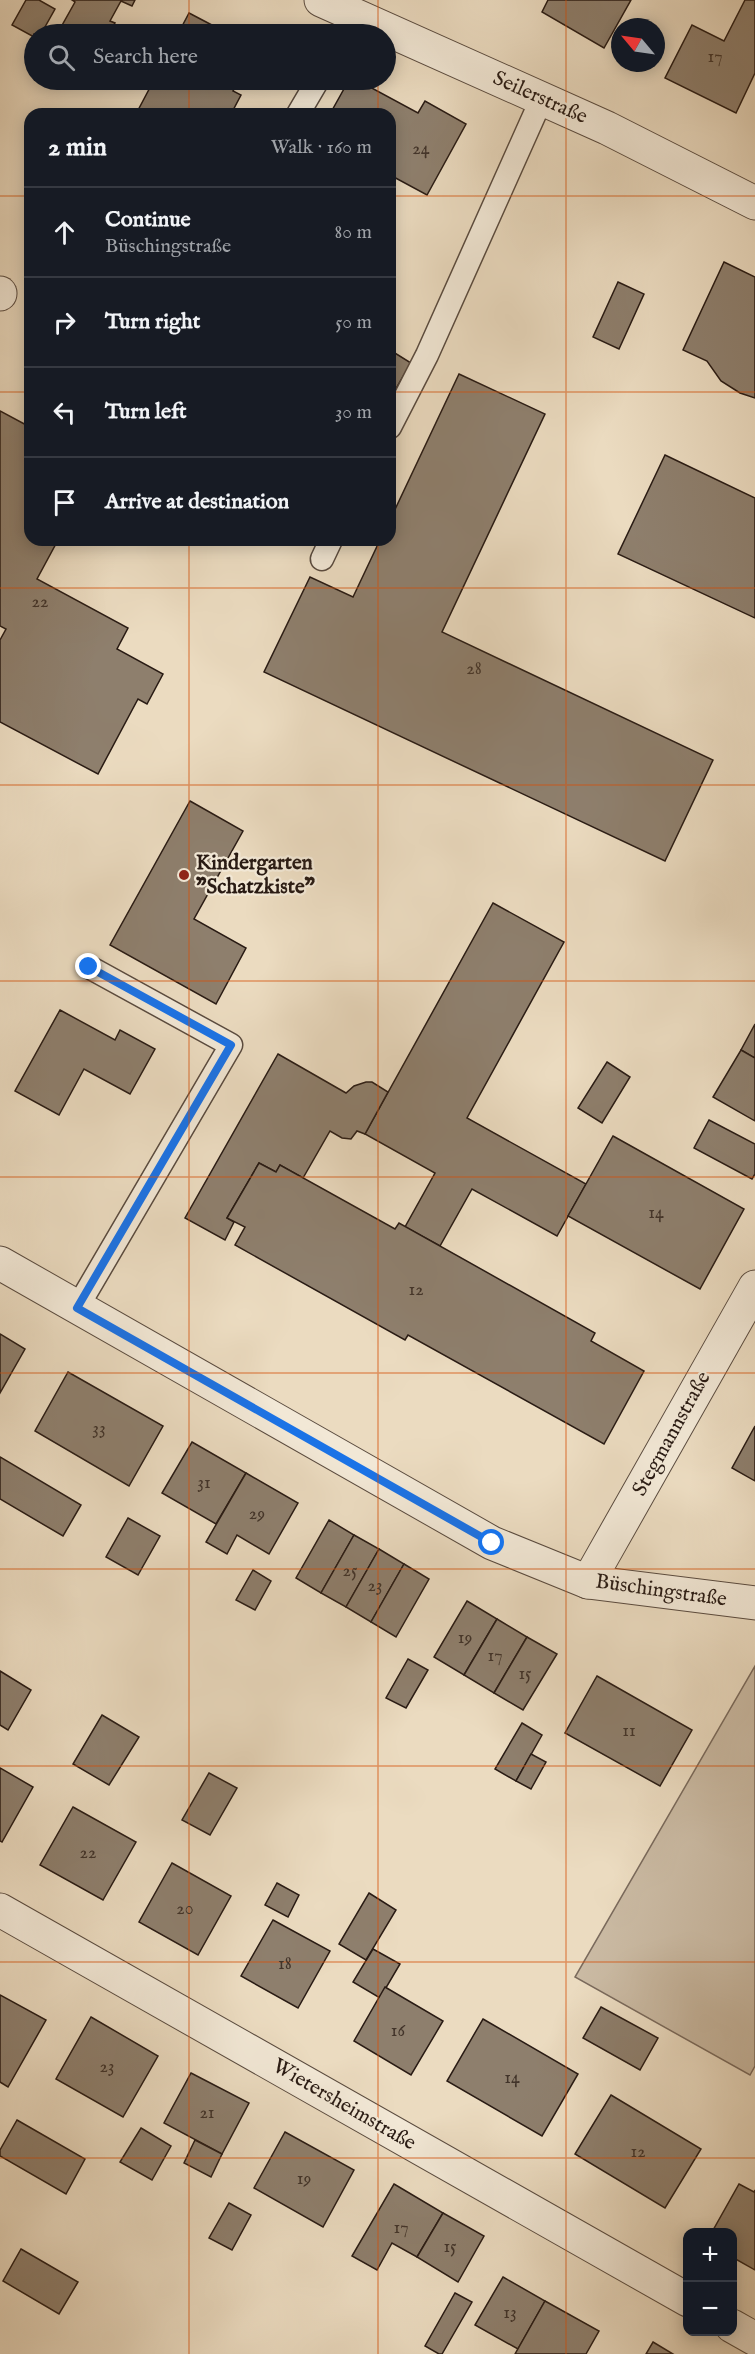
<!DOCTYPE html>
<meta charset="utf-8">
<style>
:root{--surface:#171b24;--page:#20242c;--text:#f1f3f6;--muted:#9ea1a6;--line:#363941}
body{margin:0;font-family:"IM FELL English",serif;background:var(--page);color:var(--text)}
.controls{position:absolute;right:18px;bottom:18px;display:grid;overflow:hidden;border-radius:12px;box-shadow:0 3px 15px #0003}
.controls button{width:54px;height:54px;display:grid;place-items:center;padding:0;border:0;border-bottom:2px solid var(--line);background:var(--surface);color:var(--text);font:30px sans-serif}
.compass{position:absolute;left:611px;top:18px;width:54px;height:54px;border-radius:50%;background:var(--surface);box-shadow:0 3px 15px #0003;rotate:299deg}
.stop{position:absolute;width:18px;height:18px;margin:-14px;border:4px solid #1a73e8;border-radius:50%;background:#fff}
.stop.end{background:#1a73e8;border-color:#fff;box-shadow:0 2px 6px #0008}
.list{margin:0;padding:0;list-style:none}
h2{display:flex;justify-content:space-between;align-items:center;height:78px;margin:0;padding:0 24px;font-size:26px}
h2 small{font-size:20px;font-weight:400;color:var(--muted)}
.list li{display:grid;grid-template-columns:39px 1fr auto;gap:18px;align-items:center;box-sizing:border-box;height:90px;padding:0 24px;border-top:2px solid var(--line)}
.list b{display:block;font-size:22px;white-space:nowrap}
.list p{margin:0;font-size:20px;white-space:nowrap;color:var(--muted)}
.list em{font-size:20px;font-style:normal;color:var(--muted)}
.icon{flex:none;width:33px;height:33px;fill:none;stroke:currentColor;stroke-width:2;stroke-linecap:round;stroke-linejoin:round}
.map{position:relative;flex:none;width:755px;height:2354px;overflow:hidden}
.search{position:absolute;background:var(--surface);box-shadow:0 3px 15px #0003;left:24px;top:24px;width:372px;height:66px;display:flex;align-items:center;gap:15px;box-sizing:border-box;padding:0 21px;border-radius:33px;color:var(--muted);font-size:22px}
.panel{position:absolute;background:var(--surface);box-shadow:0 3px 15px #0003;left:24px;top:108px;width:372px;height:438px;border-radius:18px}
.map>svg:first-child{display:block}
</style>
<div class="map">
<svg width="755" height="2354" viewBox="0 0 755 2354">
<rect width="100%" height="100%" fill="#ebdbc0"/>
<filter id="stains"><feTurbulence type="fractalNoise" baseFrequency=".00333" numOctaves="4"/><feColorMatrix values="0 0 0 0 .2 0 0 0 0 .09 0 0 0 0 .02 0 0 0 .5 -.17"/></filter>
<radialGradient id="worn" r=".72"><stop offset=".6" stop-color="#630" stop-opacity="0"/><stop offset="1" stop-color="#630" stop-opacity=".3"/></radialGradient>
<!-- green -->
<polygon fill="#cabaa3" stroke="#7a6a5c" stroke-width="1.5" points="755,1666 755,2066 750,2075 575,1977"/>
<!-- building -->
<g fill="#8e7f6d" stroke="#291b14" stroke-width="1.5">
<polygon points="26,0 39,0 55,9 41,34 34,34 34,37 12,25"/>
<polygon points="72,0 135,0 132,6 121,1 110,21 115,23 109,34 71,34 60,29 75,2"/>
<polygon points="548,0 631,0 604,48 542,12"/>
<polygon points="745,0 755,0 755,73 736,113 665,78 692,25 724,41"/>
<polygon points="189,13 229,34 178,34"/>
<polygon points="154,80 239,80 233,91 241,95 231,114 136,114"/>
<polygon points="349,80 357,80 418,113 425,101 466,124 427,195 390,175 390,114 330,114"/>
<polygon points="724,262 755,277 755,398 740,393 721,381 707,361 683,350"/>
<polygon points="618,282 644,294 619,349 593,337"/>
<polygon points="390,350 411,363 390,399"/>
<polygon points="459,374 545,414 442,632 713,760 665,861 264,672 310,577 353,597 380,540 390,540 390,520"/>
<polygon points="0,411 30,427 30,540 58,540 37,579 128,628 117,649 163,674 147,704 138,699 98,774 0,722 0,640 6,629 0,626"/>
<polygon points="665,455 755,498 755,618 618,554"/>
<polygon points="190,801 243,831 194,919 246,948 216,1004 110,945"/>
<polygon points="493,903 564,942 467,1118 586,1184 557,1236 472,1189 440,1246 405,1227 435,1173 365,1134"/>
<polygon points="60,1010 115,1040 120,1030 155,1049 130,1094 84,1069 59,1115 15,1091"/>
<polygon points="755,1024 755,1058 741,1050"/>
<polygon points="741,1050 755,1058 755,1121 713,1097"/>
<polygon points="278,1054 346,1093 354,1086 366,1082 372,1082 388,1092 365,1134 357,1131 351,1139 342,1138 330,1131 303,1178 280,1165 276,1172 259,1163 227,1218 234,1222 225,1240 185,1218"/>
<polygon points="607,1062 630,1077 602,1123 578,1108"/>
<polygon points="709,1120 755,1144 755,1174 752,1179 694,1148"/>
<polygon points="613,1136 744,1209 700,1289 568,1216"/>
<polygon points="259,1163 276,1172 280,1165 395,1229 399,1223 595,1333 591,1341 644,1371 604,1444 408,1335 405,1340 235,1245 245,1227 227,1218"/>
<polygon points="0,1334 25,1349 0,1393"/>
<polygon points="68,1372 163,1426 129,1486 35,1431"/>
<polygon points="755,1426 755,1481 732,1468"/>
<polygon points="192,1442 246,1473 216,1524 162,1493"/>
<polygon points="0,1457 81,1505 63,1536 0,1499"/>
<polygon points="246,1473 298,1503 269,1554 237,1535 227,1554 206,1542"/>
<polygon points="128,1518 160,1536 138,1575 106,1557"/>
<polygon points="329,1520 354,1535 321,1593 296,1578"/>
<polygon points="354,1535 379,1549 346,1607 321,1593"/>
<polygon points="379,1549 404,1564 371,1622 346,1607"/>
<polygon points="404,1564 429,1579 396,1637 371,1622"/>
<polygon points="253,1570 271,1581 255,1610 236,1600"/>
<polygon points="467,1601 497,1619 464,1675 434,1657"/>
<polygon points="497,1619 527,1637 494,1693 464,1675"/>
<polygon points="527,1637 557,1654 523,1710 494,1693"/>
<polygon points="408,1659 428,1670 406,1708 386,1698"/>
<polygon points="0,1671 31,1690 8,1730 0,1725"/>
<polygon points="597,1676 692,1730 660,1786 565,1733"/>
<polygon points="102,1715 139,1737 109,1785 73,1764"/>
<polygon points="522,1723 542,1735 516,1781 495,1769"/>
<polygon points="531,1754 546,1762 531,1789 516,1781"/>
<polygon points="0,1768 33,1787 2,1842 0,1841"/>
<polygon points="209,1773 237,1788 210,1835 182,1820"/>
<polygon points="73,1807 136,1842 103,1900 40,1865"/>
<polygon points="172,1863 231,1896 198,1955 139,1922"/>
<polygon points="277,1883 299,1895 288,1917 265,1905"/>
<polygon points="369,1893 396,1910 366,1960 339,1944"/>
<polygon points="273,1920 330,1951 298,2008 241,1976"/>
<polygon points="373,1949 400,1964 380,1998 353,1982"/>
<polygon points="385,1987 443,2021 411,2075 354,2041"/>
<polygon points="0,1995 46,2020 8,2087 0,2082"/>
<polygon points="601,2007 658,2038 640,2070 583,2038"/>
<polygon points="91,2017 158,2056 123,2117 56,2079"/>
<polygon points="483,2019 578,2074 542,2136 447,2081"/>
<polygon points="191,2073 249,2103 222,2154 164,2123"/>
<polygon points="611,2095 701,2149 665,2208 575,2154"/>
<polygon points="17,2120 85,2159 66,2194 0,2156 0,2150"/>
<polygon points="141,2128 171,2146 152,2180 120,2162"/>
<polygon points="285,2132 354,2170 323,2227 254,2188"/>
<polygon points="195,2140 222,2154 211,2177 184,2163"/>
<polygon points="394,2184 443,2213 417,2257 392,2243 377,2270 352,2256"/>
<polygon points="739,2184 754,2192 755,2190 755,2270 732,2257 732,2232 712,2232"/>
<polygon points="229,2203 251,2215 232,2250 209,2238"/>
<polygon points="443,2213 484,2236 458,2282 417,2257"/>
<polygon points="21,2249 78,2282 59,2314 3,2281"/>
<polygon points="503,2277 545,2301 518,2349 475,2325"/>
<polygon points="455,2293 472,2302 442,2354 439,2354 425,2346"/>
<polygon points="545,2301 599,2331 586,2354 515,2354"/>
<polygon points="653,2342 673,2354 646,2354"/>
</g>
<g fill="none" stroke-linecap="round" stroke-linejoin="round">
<!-- lane casing -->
<g stroke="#5a4b3f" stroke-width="25">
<g id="lane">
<polyline points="298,114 318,80"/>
<polyline points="390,427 427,355 542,98"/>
<polyline points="322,559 331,540"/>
<polyline points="77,1308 231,1045 89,967"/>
</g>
</g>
<!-- street casing -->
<g stroke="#5a4b3f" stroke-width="35">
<g id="street">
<polyline points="321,0 607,128 755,203"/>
<polyline points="0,293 0,294"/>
<polyline points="0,1263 492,1543 588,1582 755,1603"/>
<polyline points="588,1582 755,1287"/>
<polyline points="0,1910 688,2300"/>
<polyline points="732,2326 755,2339"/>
</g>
</g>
<!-- lane -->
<use href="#lane" stroke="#f2e8d6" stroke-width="22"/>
<!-- street -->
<use href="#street" stroke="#f2e8d6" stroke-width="33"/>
</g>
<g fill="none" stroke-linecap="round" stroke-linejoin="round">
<!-- route -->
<polyline stroke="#1a73e8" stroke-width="8" points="89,967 231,1045 77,1308 492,1543"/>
</g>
<!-- grid -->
<path fill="none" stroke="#d5530d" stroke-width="1.5" stroke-opacity="0.55" d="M189,0V34M378,0V34M566,0V2354M189,80V114M378,80V114M0,196H30M390,196H755M0,392H30M390,392H755M189,540V2354M378,540V2354M0,588H755M0,785H755M0,981H755M0,1177H755M0,1373H755M0,1569H755M0,1766H755M0,1962H755M0,2158H755"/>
<!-- markers -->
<circle fill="#8f2418" stroke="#f2e8d6" stroke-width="2" cx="184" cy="875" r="6"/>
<g text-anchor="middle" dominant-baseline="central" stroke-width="4.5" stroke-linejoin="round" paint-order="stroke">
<!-- number labels -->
<g font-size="18" fill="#42342a">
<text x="715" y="57">17</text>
<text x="421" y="149">24</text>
<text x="40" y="602">22</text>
<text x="474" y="669">28</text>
<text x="656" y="1213">14</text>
<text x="416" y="1290">12</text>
<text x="99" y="1429">33</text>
<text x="204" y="1483">31</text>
<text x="257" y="1514">29</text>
<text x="350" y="1571">25</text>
<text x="375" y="1586">23</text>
<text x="465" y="1638">19</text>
<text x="495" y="1656">17</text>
<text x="525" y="1674">15</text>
<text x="629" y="1731">11</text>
<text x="88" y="1853">22</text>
<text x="185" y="1909">20</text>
<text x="285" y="1964">18</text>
<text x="398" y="2031">16</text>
<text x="107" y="2067">23</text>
<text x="512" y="2078">14</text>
<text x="207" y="2113">21</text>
<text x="638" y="2152">12</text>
<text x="304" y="2179">19</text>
<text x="401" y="2228">17</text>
<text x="450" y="2247">15</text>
<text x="510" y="2313">13</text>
</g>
<!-- street labels -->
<g font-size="21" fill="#291b14" stroke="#f2e8d6">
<text transform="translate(540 98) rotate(24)">Seilerstraße</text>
<text transform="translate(672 1434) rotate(-61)">Stegmannstraße</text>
<text transform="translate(661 1591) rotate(8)">Büschingstraße</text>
<text transform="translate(344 2105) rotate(30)">Wietersheimstraße</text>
</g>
<!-- poi labels -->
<g font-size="21" font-weight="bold" fill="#291b14" stroke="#f2e8d6" text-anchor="start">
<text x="196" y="863">Kindergarten<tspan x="196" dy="24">"Schatzkiste"</tspan></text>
</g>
</g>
<rect width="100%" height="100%" filter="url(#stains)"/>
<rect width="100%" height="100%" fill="url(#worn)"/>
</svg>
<div class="controls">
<button>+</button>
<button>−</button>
</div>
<svg class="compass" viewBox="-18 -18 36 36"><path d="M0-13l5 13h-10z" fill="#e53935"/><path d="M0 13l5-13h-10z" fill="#9ea1a6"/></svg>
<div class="stop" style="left:492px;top:1543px"></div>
<div class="stop end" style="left:89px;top:967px"></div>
<div class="search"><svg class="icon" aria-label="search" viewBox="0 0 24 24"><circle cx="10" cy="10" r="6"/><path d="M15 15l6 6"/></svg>Search here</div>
<section class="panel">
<h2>2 min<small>Walk · 160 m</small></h2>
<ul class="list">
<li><svg class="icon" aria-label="ahead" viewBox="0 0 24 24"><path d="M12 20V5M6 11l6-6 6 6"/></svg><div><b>Continue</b><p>Büschingstraße</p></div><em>80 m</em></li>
<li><svg class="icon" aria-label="right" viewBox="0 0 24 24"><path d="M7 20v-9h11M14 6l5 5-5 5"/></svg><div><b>Turn right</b></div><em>50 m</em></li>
<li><svg class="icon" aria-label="left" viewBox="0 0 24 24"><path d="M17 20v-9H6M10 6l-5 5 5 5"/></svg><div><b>Turn left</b></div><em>30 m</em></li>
<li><svg class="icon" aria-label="arrive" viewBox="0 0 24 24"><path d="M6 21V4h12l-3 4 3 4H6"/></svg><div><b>Arrive at destination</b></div></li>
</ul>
</section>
</div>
